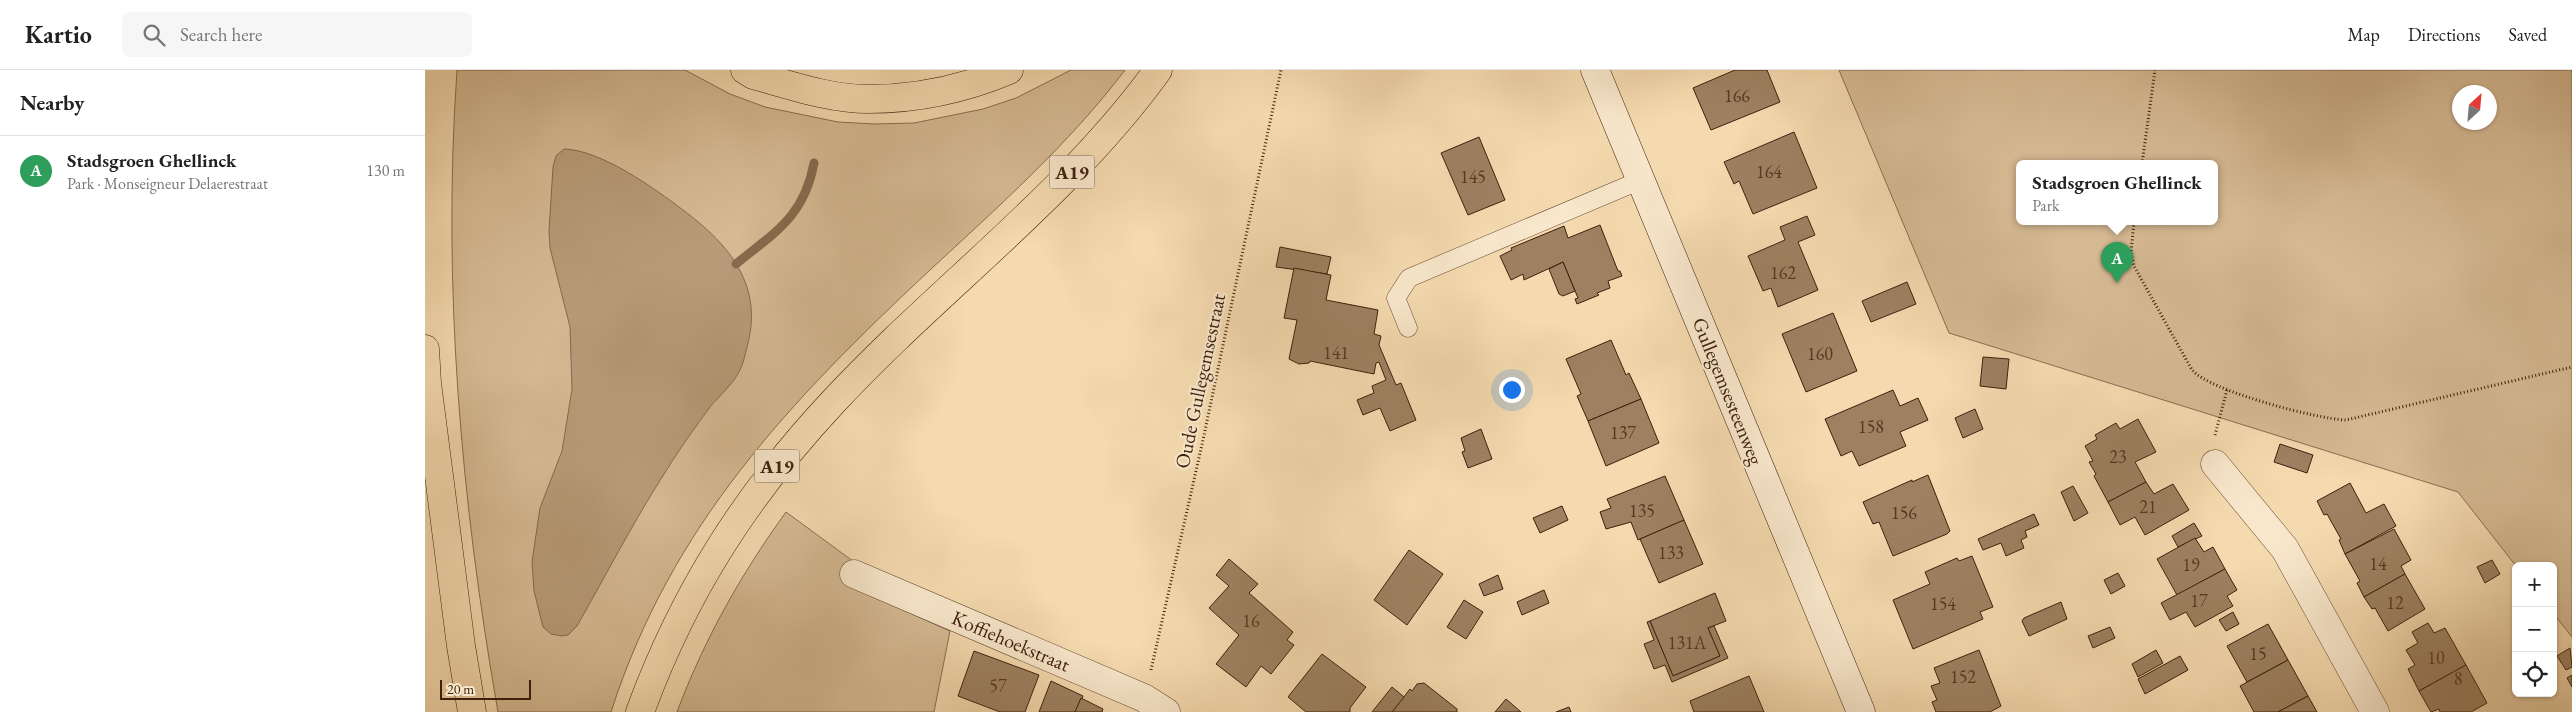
<!DOCTYPE html>
<meta charset="utf-8">
<style>
:root{--surface:#fff;--page:#f6f6f6;--text:#222;--muted:#767676;--line:#e0e0e0;--accent:#0b8043}
body{margin:0;font-family:"EB Garamond",serif;background:var(--page);color:var(--text)}
.controls{position:absolute;right:15px;bottom:15px;display:grid;overflow:hidden;border-radius:8px;box-shadow:0 1px 4px #0004}
.controls button{width:45px;height:45px;display:grid;place-items:center;padding:0;border:0;border-bottom:1px solid var(--line);background:var(--surface);color:var(--text);font:25px sans-serif}
.compass{position:absolute;left:2027px;top:15px;width:45px;height:45px;border-radius:50%;background:var(--surface);box-shadow:0 1px 4px #0004;rotate:26deg}
.scale{position:absolute;left:15px;bottom:12px;width:91px;box-sizing:border-box;padding-left:5px;border:2px solid #3e200d;border-top:0;font-size:14px;line-height:18px;white-space:nowrap;color:#3e200d;-webkit-text-stroke:4px #f8e7cb;paint-order:stroke}
.you{position:absolute;left:1086px;top:319px;width:18px;height:18px;margin:-12px;border:4px solid #fff;border-radius:50%;background:#1a73e8;box-shadow:0 0 0 8px #1a73e833}
.badge{display:grid;place-items:center;width:32px;height:32px;border-radius:50%;background:var(--accent);color:#fff;font-size:16px;font-weight:700}
.pin{position:absolute;translate:-50% -41px;filter:drop-shadow(0 1px 2px #0008)}
.pin::after{content:'';position:absolute;top:26px;width:18px;height:15px;background:inherit;clip-path:polygon(0 0,100% 0,50% 100%)}
.popup{position:absolute;left:1591px;top:90px;width:202px;height:65px;box-sizing:border-box;display:grid;place-content:center;border-radius:8px;background:var(--surface);filter:drop-shadow(0 1px 4px #0005);font-size:16px;white-space:nowrap;color:var(--muted)}
.popup b{font-size:19px;color:var(--text)}
.popup::after{content:'';position:absolute;left:50%;top:100%;margin-left:-10px;border:10px solid transparent;border-top-color:var(--surface)}
.list{margin:0;padding:0;list-style:none}
h2{display:flex;justify-content:space-between;align-items:center;height:65px;margin:0;padding:0 20px;font-size:21px}
h2 small{font-size:16px;font-weight:400;color:var(--muted)}
.list li{display:grid;grid-template-columns:32px 1fr auto;gap:15px;align-items:center;box-sizing:border-box;height:70px;padding:0 20px;border-top:1px solid var(--line)}
.list b{display:block;font-size:19px;white-space:nowrap}
.list p{margin:0;font-size:16px;white-space:nowrap;color:var(--muted)}
.list em{font-size:16px;font-style:normal;color:var(--muted)}
.icon{flex:none;width:28px;height:28px;fill:none;stroke:currentColor;stroke-width:2;stroke-linecap:round;stroke-linejoin:round}
.map{position:relative;flex:none;width:2147px;height:642px;overflow:hidden}
header{display:flex;align-items:center;gap:30px;box-sizing:border-box;height:70px;padding:0 25px;background:var(--surface);border-bottom:1px solid var(--line)}
header strong{font-size:24px}
nav{display:flex;gap:28px;margin-inline-start:auto;font-size:18px}
.search{width:350px;height:45px;background:var(--page);display:flex;align-items:center;gap:12px;box-sizing:border-box;padding:0 18px;border-radius:8px;color:var(--muted);font-size:19px}
main{display:flex}
aside{flex:1;background:var(--surface)}
.map>svg:first-child{display:block}
</style>
<header>
<strong>Kartio</strong>
<div class="search"><svg class="icon" aria-label="search" viewBox="0 0 24 24"><circle cx="10" cy="10" r="6"/><path d="M15 15l6 6"/></svg>Search here</div>
<nav><a>Map</a><a>Directions</a><a>Saved</a></nav>
</header>
<main>
<aside>
<h2>Nearby<small></small></h2>
<ul class="list">
<li><span class="badge" style="background:#2e9e5b">A</span><div><b>Stadsgroen Ghellinck</b><p>Park · Monseigneur Delaerestraat</p></div><em>130 m</em></li>
</ul>
</aside>
<div class="map">
<svg width="2147" height="642" viewBox="0 0 2147 642">
<rect width="100%" height="100%" fill="#f5daaf"/>
<filter id="stains"><feTurbulence type="fractalNoise" baseFrequency=".004" numOctaves="4"/><feColorMatrix values="0 0 0 0 .2 0 0 0 0 .09 0 0 0 0 .02 0 0 0 .5 -.17"/></filter>
<radialGradient id="worn" r=".72"><stop offset=".6" stop-color="#630" stop-opacity="0"/><stop offset="1" stop-color="#630" stop-opacity=".3"/></radialGradient>
<!-- green -->
<g fill="#d6ba93" stroke="#8a6d50" fill-rule="evenodd">
<path d="M32,0H260L305,24L340,37L413,52L450,54L489,53L558,39L591,28L646,0H700C644,74 573,137 505,200C365,331 246,455 186,642H73C36,431 17,215 32,0Z"/>
<path d="M1414,0H2147V567L2128,543V496H2091L2033,422L1524,263ZM2034,22H2064V52H2034ZM1594,94H1790V152H1594Z"/>
<path d="M361,442L440,500L433,520L525,561L509,642H252C279,570 316,504 361,442Z"/>
</g>
<!-- water -->
<path fill="#b79b78" stroke="#876a4d" d="M139,79C176,80 229,118 258,140C305,175 339,216 322,277C320,285 318,295 314,302C307,315 294,326 285,337C268,360 251,384 236,409C206,456 180,507 152,556L143,565L137,566L126,564L118,557L109,521L107,492L115,438L137,381L147,319L145,257L125,178L124,161L128,97L131,86Z"/>
<g fill="none" stroke-linecap="round" stroke-linejoin="round">
<!-- stream -->
<path stroke="#876a4d" stroke-width="9" d="M311,194C350,162 379,147 389,93"/>
</g>
<!-- building -->
<g fill="#9d8161" stroke="#3e200d">
<polygon points="1310,0 1342,0 1355,32 1286,60 1268,18"/>
<polygon points="1369,62 1392,118 1328,144 1314,111 1309,114 1299,92"/>
<polygon points="1054,67 1080,130 1043,145 1016,83"/>
<polygon points="1382,146 1390,165 1373,172 1393,220 1353,237 1346,218 1338,221 1323,186 1360,170 1355,157"/>
<polygon points="1175,155 1193,201 1195,201 1197,206 1183,211 1185,218 1172,223 1174,225 1152,234 1150,229 1153,228 1138,192 1099,210 1098,204 1086,210 1075,186 1087,180 1086,178 1139,156 1143,168"/>
<polygon points="855,177 906,187 902,204 851,197"/>
<polygon points="1138,192 1150,221 1138,226 1134,224 1124,199"/>
<polygon points="869,198 906,205 901,230 953,240 949,264 956,266 954,275 971,315 976,313 991,350 965,361 955,338 938,345 932,330 949,323 947,316 961,310 954,292 951,293 949,304 885,291 884,293 874,294 864,289 872,250 859,248"/>
<polygon points="1482,212 1491,234 1446,252 1437,231"/>
<polygon points="1408,243 1432,301 1381,322 1357,264"/>
<polygon points="1186,270 1201,305 1204,303 1216,329 1163,351 1152,326 1156,324 1141,289"/>
<polygon points="1558,287 1584,289 1581,319 1555,316"/>
<polygon points="1468,320 1475,336 1493,328 1503,350 1475,362 1481,376 1434,396 1427,381 1416,386 1400,349"/>
<polygon points="1216,329 1234,373 1181,396 1163,351"/>
<polygon points="1550,339 1558,359 1538,368 1530,348"/>
<polygon points="1713,349 1731,382 1710,392 1721,412 1683,432 1669,406 1671,404 1664,392 1668,391 1660,376 1672,369 1670,365 1691,353 1695,359"/>
<polygon points="1056,359 1067,389 1043,398 1037,382 1040,381 1036,368"/>
<polygon points="1855,374 1888,385 1882,403 1849,392"/>
<polygon points="1503,405 1525,461 1522,464 1468,486 1454,452 1448,454 1438,432 1487,410 1487,412"/>
<polygon points="1240,406 1259,450 1213,470 1206,452 1181,459 1175,442 1186,438 1182,429"/>
<polygon points="1721,412 1729,424 1748,414 1764,440 1720,465 1710,447 1695,455 1683,432"/>
<polygon points="1925,413 1941,443 1959,434 1971,456 1920,484 1914,470 1916,469 1902,444 1899,445 1892,431"/>
<polygon points="1648,416 1663,443 1649,451 1636,422"/>
<polygon points="1137,436 1143,450 1115,463 1108,448"/>
<polygon points="1609,444 1614,455 1600,461 1602,467 1596,470 1599,478 1581,486 1576,473 1558,480 1553,469"/>
<polygon points="1259,450 1278,494 1234,513 1215,469"/>
<polygon points="1769,453 1777,466 1753,477 1747,466"/>
<polygon points="1969,459 1986,490 1976,496 1980,504 1939,527 1932,513 1935,511 1920,484"/>
<polygon points="1770,468 1779,482 1788,477 1800,499 1752,525 1732,489"/>
<polygon points="984,480 1018,504 982,555 949,530"/>
<polygon points="1547,486 1568,537 1555,542 1558,549 1488,579 1468,530 1505,514 1500,502 1532,488 1534,491"/>
<polygon points="804,489 833,514 824,523 868,562 862,570 869,575 846,604 836,596 821,617 791,594 814,565 784,538 804,516 791,505"/>
<polygon points="2067,490 2075,504 2060,513 2052,497"/>
<polygon points="1800,499 1812,520 1802,526 1808,536 1770,557 1761,542 1745,550 1736,533"/>
<polygon points="1693,503 1700,516 1686,524 1679,510"/>
<polygon points="1980,504 2000,539 1963,561 1950,538 1947,539 1939,527"/>
<polygon points="1073,505 1078,519 1059,526 1054,514"/>
<polygon points="1119,520 1124,533 1097,545 1092,532"/>
<polygon points="1290,523 1301,551 1283,558 1295,586 1248,606 1225,551"/>
<polygon points="1039,530 1058,542 1041,569 1022,557"/>
<polygon points="1636,532 1642,549 1604,566 1597,551 1599,548"/>
<polygon points="1808,542 1814,554 1801,561 1794,550"/>
<polygon points="1225,551 1248,606 1295,586 1283,558 1289,556 1303,588 1247,612 1240,595 1229,599 1219,574 1229,570 1222,552"/>
<polygon points="2003,553 2009,563 2020,558 2041,595 1994,621 1983,599 1990,595 1981,580 1993,573 1987,562"/>
<polygon points="1843,554 1863,590 1822,612 1802,576"/>
<polygon points="1685,557 1690,568 1668,578 1663,566"/>
<polygon points="2145,578 2147,597 2141,600 2132,586"/>
<polygon points="1554,580 1576,636 1565,642 1511,642 1507,632 1512,630 1506,616 1515,613 1509,598"/>
<polygon points="1731,580 1738,593 1713,607 1707,594"/>
<polygon points="549,581 614,605 600,642 575,642 533,626"/>
<polygon points="897,584 941,617 925,638 925,642 881,642 863,627"/>
<polygon points="1755,586 1763,600 1720,624 1713,609"/>
<polygon points="1863,590 1883,626 1853,642 1829,642 1815,616"/>
<polygon points="2041,595 2062,633 2046,642 2015,642 2014,639 2006,642 1994,621"/>
<polygon points="2147,605 2147,617 2142,608"/>
<polygon points="1324,606 1339,642 1269,642 1265,631"/>
<polygon points="626,611 658,626 650,642 614,642"/>
<polygon points="999,613 1032,639 1032,642 967,642 985,619 987,621 992,614"/>
<polygon points="967,617 979,627 967,642 947,642"/>
<polygon points="1883,626 1892,642 1853,642"/>
<polygon points="656,628 678,639 677,642 650,642"/>
<polygon points="1081,629 1096,642 1070,642"/>
<polygon points="1144,637 1146,642 1131,642"/>
</g>
<g fill="none" stroke-linecap="round" stroke-linejoin="round">
<!-- lane casing -->
<g stroke="#6c4e36" stroke-width="19">
<polyline id="lane" points="983,258 971,228 984,208 1216,110"/>
</g>
<!-- street casing -->
<g stroke="#6c4e36" stroke-width="29">
<g id="street">
<polyline points="1790,394 1860,479 1950,642"/>
<polyline points="429,504 719,628 741,642"/>
</g>
</g>
<!-- secondary casing -->
<g stroke="#3e200d" stroke-width="29">
<polyline id="secondary" points="1170,0 1436,642"/>
</g>
<!-- highway casing -->
<g stroke="#3e200d" stroke-width="29">
<g id="highway">
<path d="M320,0L328,5C365,15 405,29 443,29C491,29 541,18 584,0"/>
<polyline points="0,279 2,313 36,576 47,642"/>
<path d="M215,642C259,522 321,425 408,332C514,218 642,126 733,0"/>
</g>
</g>
<!-- path -->
<g stroke="#3e200d" stroke-width="3" stroke-dasharray="1 2.5" stroke-linecap="butt">
<polyline points="1717,94 1730,0"/>
<path d="M1709,152L1706,182L1709,196L1767,300C1785,321 1892,349 1921,350L2147,297"/>
<polyline points="1790,365 1802,320"/>
<polyline points="726,600 778,370 856,0"/>
</g>
<!-- lane -->
<use href="#lane" stroke="#f8e7cb" stroke-width="18"/>
<!-- street -->
<use href="#street" stroke="#f8e7cb" stroke-width="28"/>
<!-- secondary -->
<use href="#secondary" stroke="#f8e7cb" stroke-width="28"/>
<!-- highway -->
<use href="#highway" stroke="#f5daaf" stroke-width="28"/>
</g>
<g text-anchor="middle" dominant-baseline="central" stroke-width="4.5" stroke-linejoin="round" paint-order="stroke">
<!-- number labels -->
<g font-size="18" fill="#563822">
<text x="1312" y="25">166</text>
<text x="1344" y="101">164</text>
<text x="1048" y="106">145</text>
<text x="1358" y="202">162</text>
<text x="911" y="282">141</text>
<text x="1395" y="283">160</text>
<text x="1446" y="356">158</text>
<text x="1198" y="362">137</text>
<text x="1693" y="386">23</text>
<text x="1723" y="436">21</text>
<text x="1217" y="440">135</text>
<text x="1479" y="442">156</text>
<text x="1246" y="482">133</text>
<text x="1953" y="493">14</text>
<text x="1766" y="494">19</text>
<text x="1774" y="530">17</text>
<text x="1970" y="532">12</text>
<text x="1518" y="533">154</text>
<text x="826" y="550">16</text>
<text x="1262" y="572">131A</text>
<text x="1833" y="583">15</text>
<text x="2011" y="587">10</text>
<text x="1538" y="606">152</text>
<text x="2033" y="608">8</text>
<text x="573" y="615">57</text>
</g>
<!-- shield labels -->
<g fill="#f8e7cb" stroke="#765c46" stroke-width="1">
<rect x="624.5" y="85.5" width="45" height="33" rx="4"/>
<rect x="329.5" y="379.5" width="45" height="33" rx="4"/>
</g>
<g font-size="19" font-weight="bold" fill="#3e200d">
<text x="647" y="102">A19</text>
<text x="352" y="396">A19</text>
</g>
<!-- street labels -->
<g font-size="20" fill="#3e200d" stroke="#f8e7cb">
<text transform="translate(775 311) rotate(-78)">Oude Gullegemsestraat</text>
<text transform="translate(1303 321) rotate(68)">Gullegemsesteenweg</text>
<text transform="translate(586 571) rotate(23)">Koffiehoekstraat</text>
</g>
</g>
<rect width="100%" height="100%" filter="url(#stains)"/>
<rect width="100%" height="100%" fill="url(#worn)"/>
</svg>
<div class="controls">
<button>+</button>
<button>−</button>
<button><svg class="icon" aria-label="locate" viewBox="0 0 24 24"><circle cx="12" cy="12" r="6"/><path d="M12 2v4M12 18v4M2 12h4M18 12h4"/></svg></button>
</div>
<svg class="compass" viewBox="-18 -18 36 36"><path d="M0-13l5 13h-10z" fill="#e53935"/><path d="M0 13l5-13h-10z" fill="#767676"/></svg>
<div class="scale">20 m</div>
<div class="you"></div>
<div class="pin badge" style="left:1692px;top:213px;background:#2e9e5b">A</div>
<div class="popup"><b>Stadsgroen Ghellinck</b>Park</div>
</div>
</main>
